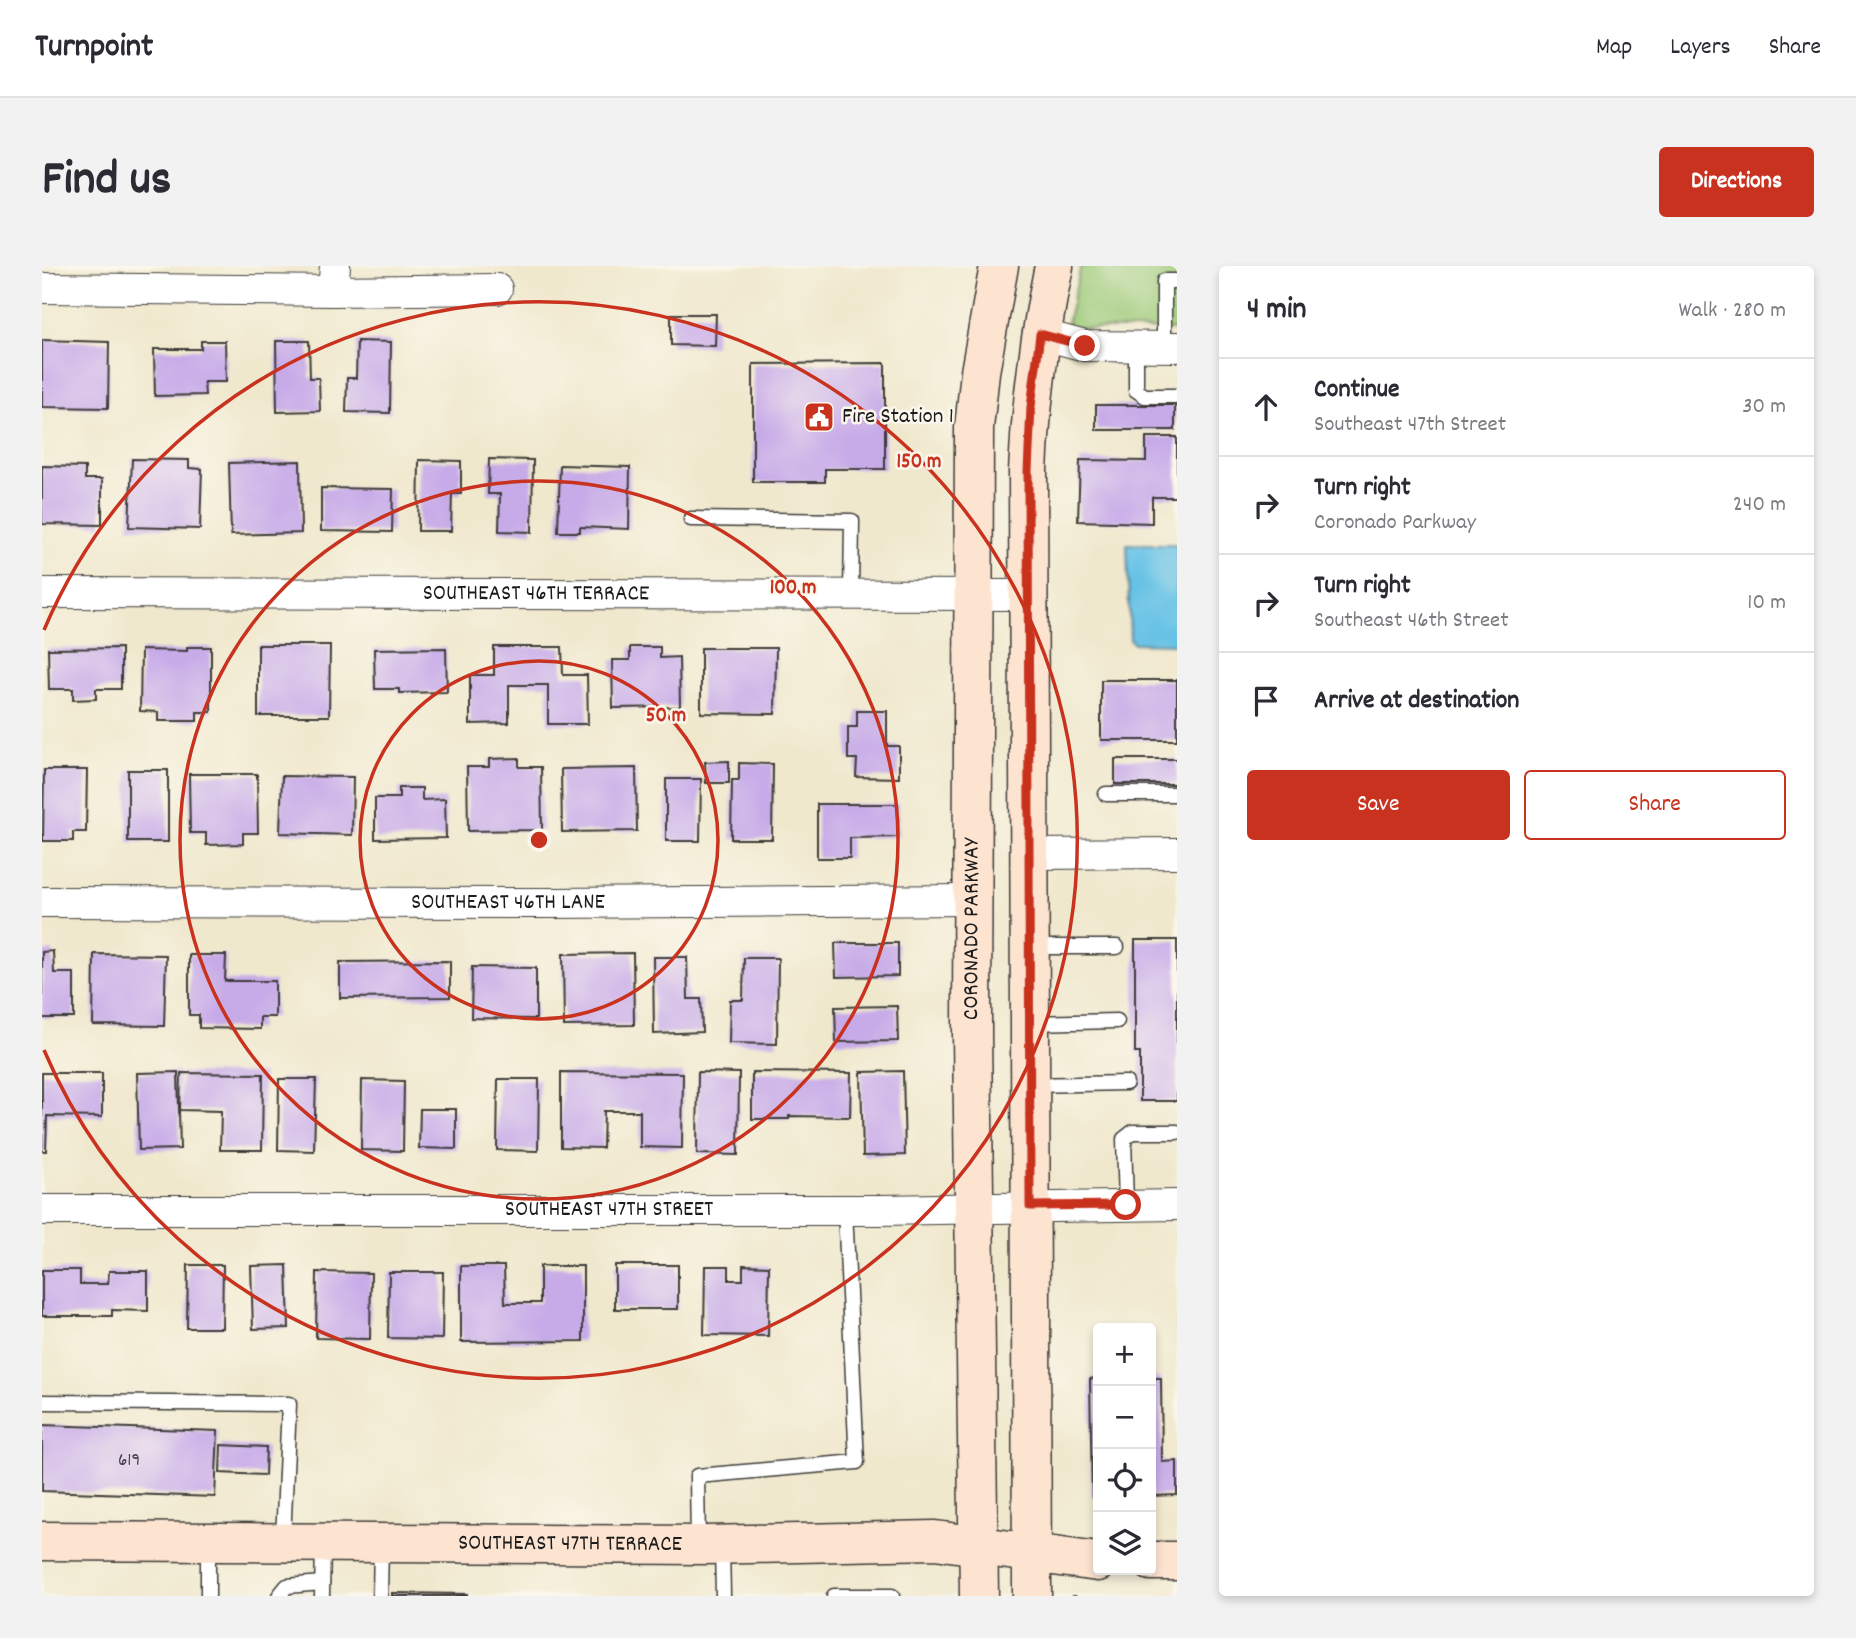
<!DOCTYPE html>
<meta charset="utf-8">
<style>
:root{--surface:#fff;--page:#f2f2f3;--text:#2b2b33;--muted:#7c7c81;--line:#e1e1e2;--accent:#c8321e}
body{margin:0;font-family:Dekko,sans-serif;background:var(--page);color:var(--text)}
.controls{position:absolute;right:21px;bottom:21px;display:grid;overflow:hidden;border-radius:7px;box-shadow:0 4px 10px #0003}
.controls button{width:63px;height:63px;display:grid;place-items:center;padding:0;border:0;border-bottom:2px solid var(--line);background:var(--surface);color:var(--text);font:35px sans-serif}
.stop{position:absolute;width:21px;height:21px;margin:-16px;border:5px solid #c8321e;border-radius:50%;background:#fff}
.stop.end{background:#c8321e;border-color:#fff;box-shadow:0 2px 7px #0008}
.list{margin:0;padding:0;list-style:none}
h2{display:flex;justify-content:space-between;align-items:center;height:91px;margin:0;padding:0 28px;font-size:30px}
h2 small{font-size:23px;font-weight:400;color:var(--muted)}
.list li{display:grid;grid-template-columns:46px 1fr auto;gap:21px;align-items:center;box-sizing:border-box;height:98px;padding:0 28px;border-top:2px solid var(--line)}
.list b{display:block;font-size:26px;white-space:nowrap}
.list p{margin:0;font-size:23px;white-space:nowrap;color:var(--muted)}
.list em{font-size:23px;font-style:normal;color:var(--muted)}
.actions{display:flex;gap:14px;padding:21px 28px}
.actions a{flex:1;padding:16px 0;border:2px solid var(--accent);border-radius:7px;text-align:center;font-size:24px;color:var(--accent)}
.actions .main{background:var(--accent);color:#fff}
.icon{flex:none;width:38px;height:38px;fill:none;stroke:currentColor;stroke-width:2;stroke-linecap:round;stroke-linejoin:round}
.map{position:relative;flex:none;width:1135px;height:1330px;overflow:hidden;border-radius:7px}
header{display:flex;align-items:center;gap:42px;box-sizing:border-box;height:98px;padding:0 35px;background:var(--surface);border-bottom:2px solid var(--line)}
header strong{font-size:33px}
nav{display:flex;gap:38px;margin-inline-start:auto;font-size:24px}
.intro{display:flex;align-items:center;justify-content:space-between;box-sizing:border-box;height:168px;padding:0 42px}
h1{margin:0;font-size:49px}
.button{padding:18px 32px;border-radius:7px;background:var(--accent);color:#fff;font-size:24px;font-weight:700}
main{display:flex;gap:42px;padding:0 42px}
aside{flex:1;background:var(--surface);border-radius:7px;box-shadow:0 4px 10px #0003}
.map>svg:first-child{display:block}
</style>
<header>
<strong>Turnpoint</strong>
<nav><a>Map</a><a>Layers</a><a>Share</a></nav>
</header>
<div class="intro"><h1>Find us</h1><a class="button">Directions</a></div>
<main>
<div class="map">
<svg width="1135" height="1330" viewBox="0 0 1135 1330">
<rect width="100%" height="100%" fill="#fbf7ec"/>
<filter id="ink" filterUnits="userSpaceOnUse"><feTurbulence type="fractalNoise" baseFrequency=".0143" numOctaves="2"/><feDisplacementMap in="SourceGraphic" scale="14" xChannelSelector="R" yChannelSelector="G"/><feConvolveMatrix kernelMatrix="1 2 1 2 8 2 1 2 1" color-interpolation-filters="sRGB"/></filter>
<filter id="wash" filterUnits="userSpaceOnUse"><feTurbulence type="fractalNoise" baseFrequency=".00686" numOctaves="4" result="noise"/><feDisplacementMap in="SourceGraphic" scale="28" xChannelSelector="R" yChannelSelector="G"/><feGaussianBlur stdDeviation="1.57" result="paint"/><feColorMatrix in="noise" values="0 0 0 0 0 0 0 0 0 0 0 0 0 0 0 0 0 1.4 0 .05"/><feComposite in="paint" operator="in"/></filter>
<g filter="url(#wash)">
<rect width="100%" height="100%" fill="#f0e8cd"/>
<!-- green -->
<polygon fill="#9bc977" stroke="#5c724a" stroke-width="2" points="1039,0 1135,0 1135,64 1024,62"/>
<!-- water -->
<polygon fill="#68c2e6" stroke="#426f81" stroke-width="2" points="1085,278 1135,278 1135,378 1091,377 1088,373"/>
<g id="blocks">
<!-- building -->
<g fill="#c7abe8">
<polygon points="629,48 674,48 673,80 629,79"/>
<polygon points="0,74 67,76 66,142 0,141"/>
<polygon points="159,75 183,75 184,116 162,116 163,129 113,130 112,83 159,83"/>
<polygon points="234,75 267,75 268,112 277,112 278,145 235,146"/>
<polygon points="315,75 349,76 348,147 304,146 305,112 314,112"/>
<polygon points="843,97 843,203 783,203 783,216 711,216 711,98"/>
<rect x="1054" y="139" width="79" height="25"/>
<polygon points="1104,171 1135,171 1135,231 1110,231 1110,257 1036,255 1038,194 1104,195"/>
<polygon points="90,193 147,194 147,202 160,203 158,263 87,261"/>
<polygon points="447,193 491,194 490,266 457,265 458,228 446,228"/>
<polygon points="377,194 419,195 419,228 410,228 409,265 376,265"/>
<polygon points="258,195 259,267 189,269 187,197"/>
<polygon points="518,199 588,201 587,263 538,261 538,266 516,266"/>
<polygon points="0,200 43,201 43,213 60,213 60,259 0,258"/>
<polygon points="279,222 351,223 350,266 279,265"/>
<polygon points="216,379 288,379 287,450 216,450"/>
<polygon points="145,381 169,381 169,446 155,446 155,455 116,455 116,446 98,445 99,384 145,385"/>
<polygon points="452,381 520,381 521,409 545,409 546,458 506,458 506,419 467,419 467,457 428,458 428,409 452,409"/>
<polygon points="588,381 618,381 618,392 637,391 638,441 571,442 570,394 588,394"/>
<polygon points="79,382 79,423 54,423 54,433 31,434 31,423 7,423 6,383"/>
<polygon points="404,382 405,426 357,427 357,423 333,423 332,383"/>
<polygon points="659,382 734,382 733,448 659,447"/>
<rect x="1059" y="414" width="76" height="60"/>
<polygon points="815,445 845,445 845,480 857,480 857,512 814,511 815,493 806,493 806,461 815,461"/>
<polygon points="477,492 477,501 499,501 500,564 426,565 425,501 447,501 447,493"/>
<rect x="1073" y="493" width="62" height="25"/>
<polygon points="687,495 687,517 664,517 663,496"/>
<polygon points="697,497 731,498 730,573 689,573 690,514 697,514"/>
<polygon points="594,502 595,565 520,566 519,503"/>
<polygon points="2,504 45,504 44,566 31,566 31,575 1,575"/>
<rect x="86" y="504" width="40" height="72"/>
<polygon points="147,508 215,508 216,567 201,567 201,578 164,579 164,567 148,567"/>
<polygon points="240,510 311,511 310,569 238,567"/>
<polygon points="624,513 659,513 658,575 624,575"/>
<polygon points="357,522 380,522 380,534 403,533 404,572 333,573 333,532 357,532"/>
<polygon points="775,538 856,538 856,571 808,572 808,592 775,592"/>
<polygon points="1093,674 1135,674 1135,835 1098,835 1098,787 1093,787"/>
<polygon points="793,677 856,677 856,710 794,711"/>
<polygon points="11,685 12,707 32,707 32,752 0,752 0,686"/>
<polygon points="591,687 592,759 522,760 521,688"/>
<polygon points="52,688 124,689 122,760 51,759"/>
<polygon points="147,689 184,689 183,715 233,715 233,751 218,751 218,763 157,762 157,749 147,749"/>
<polygon points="611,691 645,691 646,733 659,733 660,766 612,768"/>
<polygon points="702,692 736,692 735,778 687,777 688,734 701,734"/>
<polygon points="408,695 408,731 298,732 298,696"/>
<polygon points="430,701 494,702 494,753 429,752"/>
<polygon points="855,740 856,775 794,776 793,741"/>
<polygon points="861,805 863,889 821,890 819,806"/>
<polygon points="136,806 138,883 97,884 95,807"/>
<polygon points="519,806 641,807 640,882 598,881 598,845 562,845 561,882 519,881"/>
<polygon points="656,806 697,807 696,889 655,888"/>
<polygon points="710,806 809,807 808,851 747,850 747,853 710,853"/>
<polygon points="0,807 60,807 60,851 5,850 4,885 0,885"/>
<polygon points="139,807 221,808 220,884 178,884 179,845 138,844"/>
<polygon points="237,813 274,813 272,885 236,884"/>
<polygon points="456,813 497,813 496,885 455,884"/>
<polygon points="320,814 362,815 361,885 319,884"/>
<polygon points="378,843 414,843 414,883 377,882"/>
<polygon points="146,999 181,999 180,1062 145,1062"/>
<polygon points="245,999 247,1062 211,1063 209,1000"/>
<rect x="573" y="999" width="63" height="44"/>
<polygon points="701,999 727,1000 726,1070 662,1069 663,1000 687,1000 687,1014 701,1014"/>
<polygon points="419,1000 462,1000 463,1037 498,1037 498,1000 541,1000 541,1075 419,1076"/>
<polygon points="0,1004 38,1004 38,1018 66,1018 67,1005 106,1005 106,1045 70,1044 70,1050 0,1050"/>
<polygon points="275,1006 329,1007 328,1073 274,1072"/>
<polygon points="347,1006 401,1006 400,1073 346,1072"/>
<polygon points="1056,1112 1056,1230 1050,1231 1048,1113"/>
<polygon points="1109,1112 1119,1112 1120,1196 1135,1195 1135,1229 1109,1230"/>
<polygon points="0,1159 176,1165 173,1231 0,1225"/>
<polygon points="179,1179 224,1181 223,1209 178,1207"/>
<polygon points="350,1327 425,1328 425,1330 350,1330"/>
</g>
</g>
</g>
<g filter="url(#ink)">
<use href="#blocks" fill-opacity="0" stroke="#3c3b37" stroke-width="2"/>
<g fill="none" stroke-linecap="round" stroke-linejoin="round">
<!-- lane casing -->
<g stroke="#3c3b37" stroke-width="17">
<g id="lane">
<polyline points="1094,81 1094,124 1103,130 1135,130"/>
<polyline points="1122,81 1122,15 1135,15"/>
<polyline points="649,253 810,255 809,329"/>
<polyline points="1064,528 1135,528"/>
<polyline points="988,681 1075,681"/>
<polyline points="988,757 1075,755"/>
<polyline points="989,819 1084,817"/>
<polyline points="1084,939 1082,873 1091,866 1135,866"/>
<polyline points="0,1136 247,1138 241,1274"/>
<polyline points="656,1279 655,1210 815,1196 803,944"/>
<polyline points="680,1279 681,1330"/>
<polyline points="166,1330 166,1277"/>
<polyline points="237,1330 245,1320 280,1317"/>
<polyline points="280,1330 281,1279"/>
<polyline points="338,1330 339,1278"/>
<polyline points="792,1330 850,1330"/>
</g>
</g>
<!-- street casing -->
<g stroke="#3c3b37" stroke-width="32">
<g id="street">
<polyline points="0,22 291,25 455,23"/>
<polyline points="291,25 293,0"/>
<polyline points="998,68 1043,80 1135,81"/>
<path id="s1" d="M0,327L985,329"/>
<polyline points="986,588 1135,587"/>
<path id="s2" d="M0,636L507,637L930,634"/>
<path id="s3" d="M0,944H838L1135,939"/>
</g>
</g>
<!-- secondary casing -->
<g stroke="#3c3b37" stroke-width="41">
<g id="secondary">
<path id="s4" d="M0,1275L664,1279L893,1274L1056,1296"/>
<polyline points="1109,1295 1135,1295"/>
<path id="s5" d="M937,1330L930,768L932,162L938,106L957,0"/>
<path d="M990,1330L986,205C989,135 998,68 1012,0"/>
</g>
</g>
<!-- path -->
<polyline stroke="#3c3b37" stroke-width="4.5" stroke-dasharray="2 5" stroke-linecap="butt" points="1032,1330 1032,1329"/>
<!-- lane -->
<use href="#lane" stroke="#fff" stroke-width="14"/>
<!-- street -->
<use href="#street" stroke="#fff" stroke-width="30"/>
<!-- secondary -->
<use href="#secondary" stroke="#fde4d1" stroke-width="38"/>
</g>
</g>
<g fill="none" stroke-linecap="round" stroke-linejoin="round" filter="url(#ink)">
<!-- route -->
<polyline stroke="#c8321e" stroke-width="9" points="1043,80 998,68 989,141 986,205 988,940 1084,939"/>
</g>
<!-- distance rings -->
<g fill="none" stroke="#c8321e" stroke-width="3.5">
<circle cx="497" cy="574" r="179"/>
<circle cx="497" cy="574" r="359"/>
<path d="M2 364A538 538 0 1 1 2 784"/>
</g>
<!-- icons -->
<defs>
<g id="civic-square" transform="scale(1.575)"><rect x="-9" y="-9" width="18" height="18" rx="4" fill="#c8321e" stroke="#fbf7ec"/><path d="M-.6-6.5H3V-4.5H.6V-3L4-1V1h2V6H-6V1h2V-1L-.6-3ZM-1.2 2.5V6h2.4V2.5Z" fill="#fff"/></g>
</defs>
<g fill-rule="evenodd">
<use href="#civic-square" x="777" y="151"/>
</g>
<g text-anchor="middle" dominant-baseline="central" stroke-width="5" stroke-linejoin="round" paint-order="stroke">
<!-- number labels -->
<g font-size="19" fill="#47404f">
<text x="87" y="1195">619</text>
</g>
<!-- poi labels -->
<g font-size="23" fill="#1c1c1c" stroke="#fbf7ec" text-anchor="start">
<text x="800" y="151">Fire Station 1</text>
</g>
<!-- street labels -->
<g font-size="23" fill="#1c1c1c" stroke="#fbf7ec">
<text stroke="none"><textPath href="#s1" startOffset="494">SOUTHEAST 46TH TERRACE</textPath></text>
<text stroke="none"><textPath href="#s2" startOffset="466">SOUTHEAST 46TH LANE</textPath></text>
<text stroke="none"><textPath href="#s5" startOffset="667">CORONADO PARKWAY</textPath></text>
<text stroke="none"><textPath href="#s3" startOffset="567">SOUTHEAST 47TH STREET</textPath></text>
<text stroke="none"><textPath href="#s4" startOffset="528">SOUTHEAST 47TH TERRACE</textPath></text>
</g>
</g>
<circle cx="497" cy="574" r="10" fill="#c8321e" stroke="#fbf7ec" stroke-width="3.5"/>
<g font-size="21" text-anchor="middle" font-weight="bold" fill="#c8321e" stroke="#fbf7ec" stroke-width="5" stroke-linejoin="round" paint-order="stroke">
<text x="877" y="201">150 m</text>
<text x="751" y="327">100 m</text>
<text x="624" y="455">50 m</text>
</g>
</svg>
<div class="controls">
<button>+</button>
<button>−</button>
<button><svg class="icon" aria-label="locate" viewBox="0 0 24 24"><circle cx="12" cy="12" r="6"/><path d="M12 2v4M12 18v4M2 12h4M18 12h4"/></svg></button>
<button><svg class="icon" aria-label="layers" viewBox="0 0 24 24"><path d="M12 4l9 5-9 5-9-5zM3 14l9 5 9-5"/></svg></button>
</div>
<div class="stop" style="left:1084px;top:939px"></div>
<div class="stop end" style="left:1043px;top:80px"></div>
</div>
<aside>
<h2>4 min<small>Walk · 280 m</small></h2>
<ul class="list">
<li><svg class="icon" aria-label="ahead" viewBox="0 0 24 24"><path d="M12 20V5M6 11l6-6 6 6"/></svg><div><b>Continue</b><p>Southeast 47th Street</p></div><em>30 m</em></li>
<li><svg class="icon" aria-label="right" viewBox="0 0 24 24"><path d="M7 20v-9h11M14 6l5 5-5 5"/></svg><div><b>Turn right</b><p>Coronado Parkway</p></div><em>240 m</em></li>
<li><svg class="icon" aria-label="right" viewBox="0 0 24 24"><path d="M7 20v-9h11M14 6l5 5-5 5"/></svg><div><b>Turn right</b><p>Southeast 46th Street</p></div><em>10 m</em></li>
<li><svg class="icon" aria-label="arrive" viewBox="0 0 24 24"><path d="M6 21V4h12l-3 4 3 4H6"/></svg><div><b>Arrive at destination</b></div></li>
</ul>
<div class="actions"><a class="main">Save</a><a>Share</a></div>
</aside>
</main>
